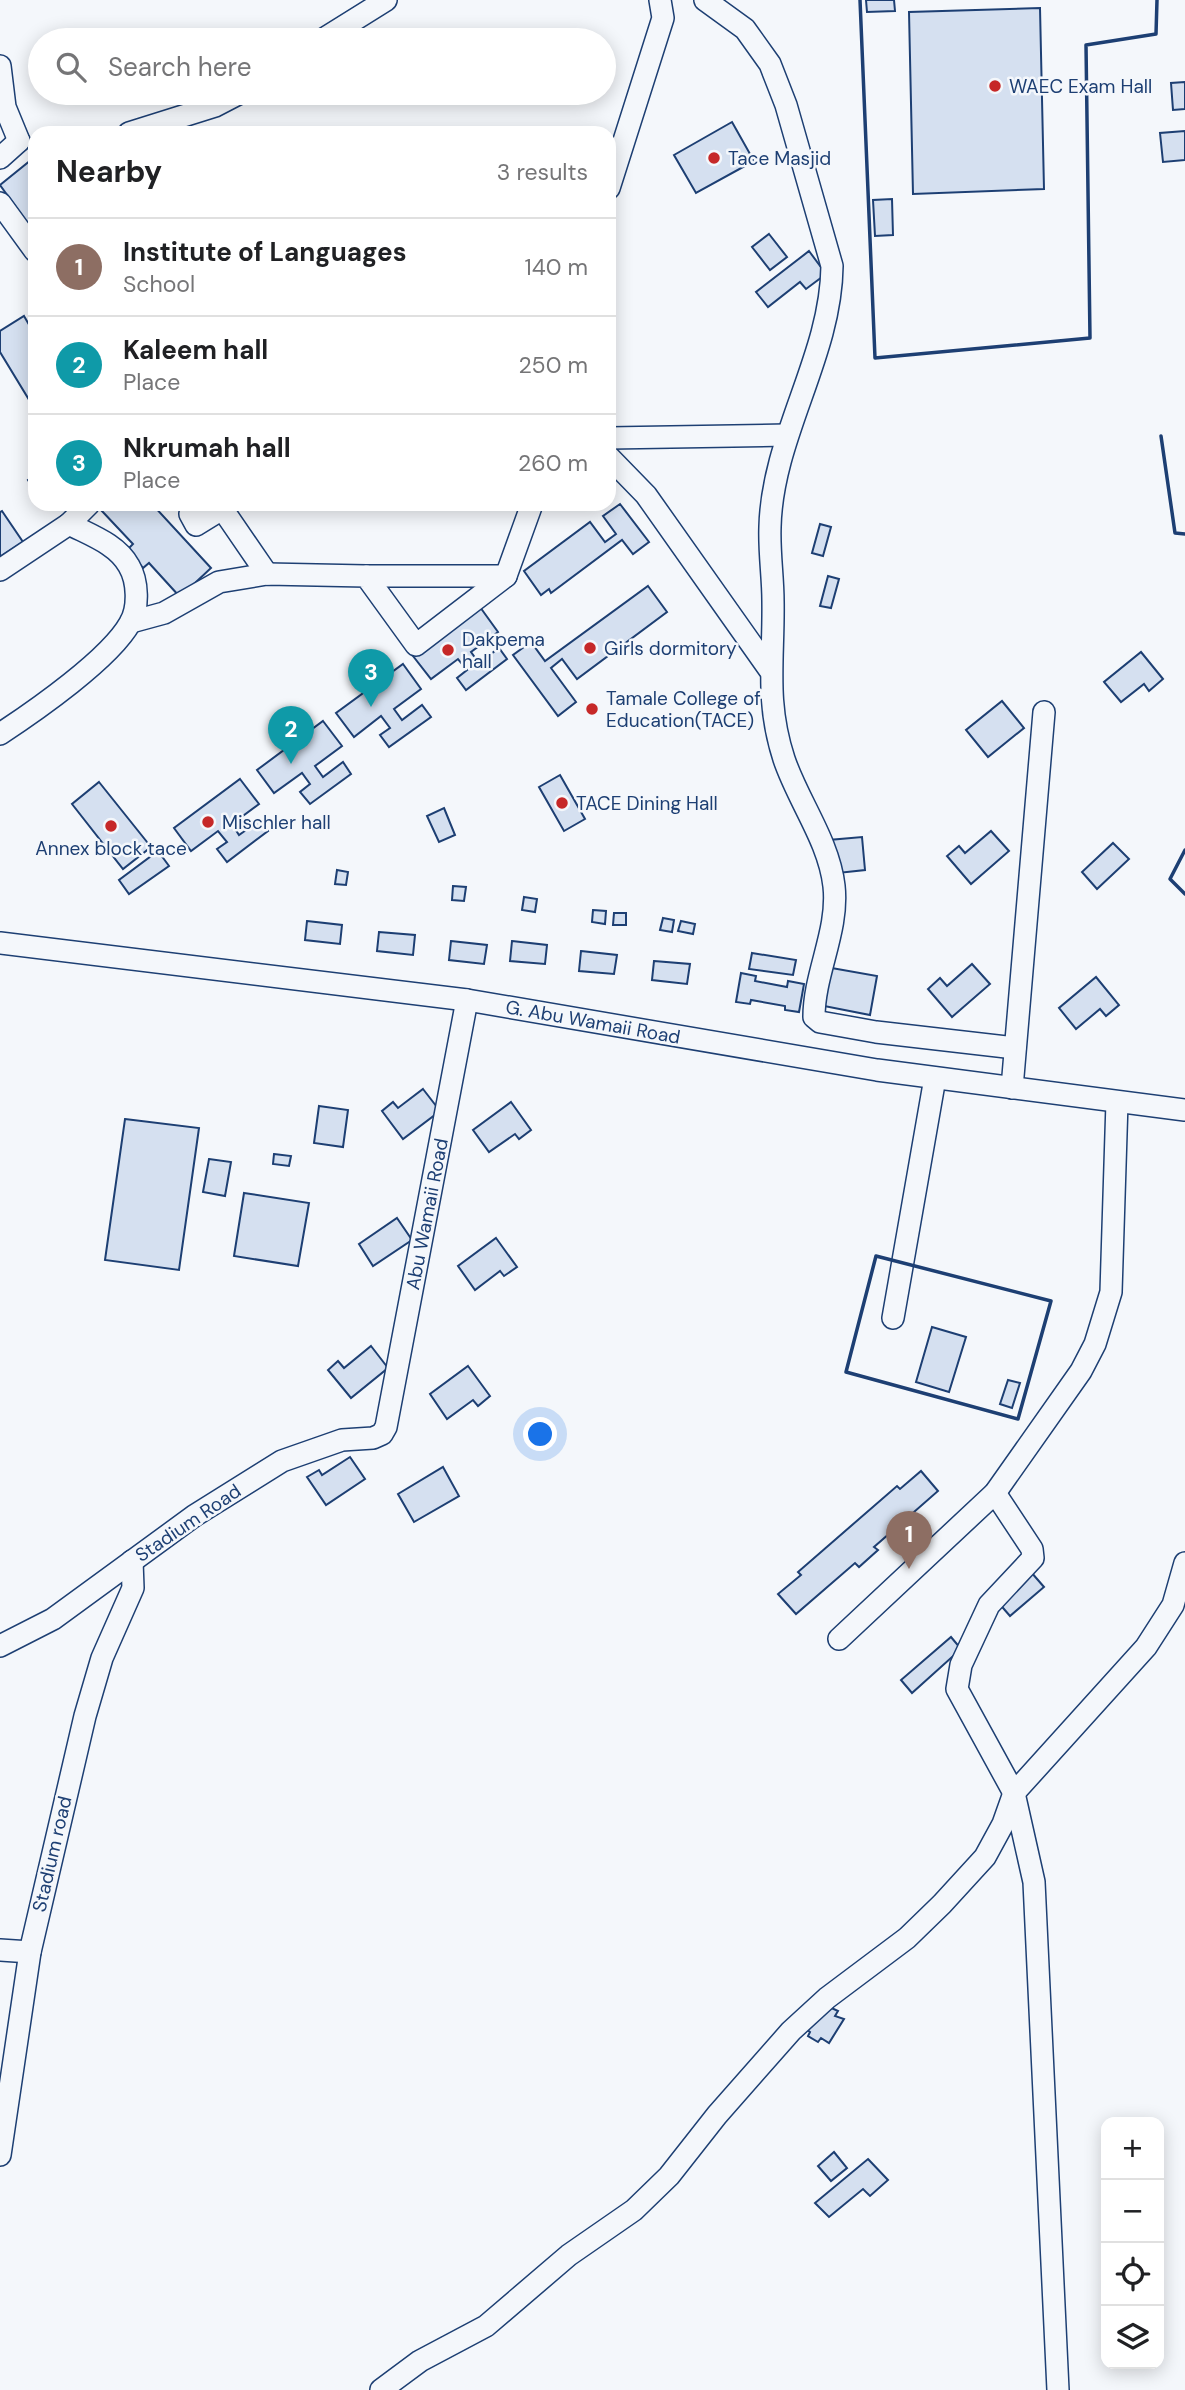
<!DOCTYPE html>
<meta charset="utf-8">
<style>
:root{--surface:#fff;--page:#f2f2f2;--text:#202124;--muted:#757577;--line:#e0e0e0;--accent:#c62828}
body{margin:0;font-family:"DM Sans",sans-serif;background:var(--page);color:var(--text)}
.controls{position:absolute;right:21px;bottom:21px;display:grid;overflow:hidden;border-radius:14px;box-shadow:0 4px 18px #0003}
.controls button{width:63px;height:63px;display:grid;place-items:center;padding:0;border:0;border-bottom:2px solid var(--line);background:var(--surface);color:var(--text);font:35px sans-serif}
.you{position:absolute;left:541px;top:1435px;width:24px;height:24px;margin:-18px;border:5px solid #fff;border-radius:50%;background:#1a73e8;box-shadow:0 0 0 10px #1a73e833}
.badge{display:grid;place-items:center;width:46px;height:46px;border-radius:50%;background:var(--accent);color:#fff;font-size:23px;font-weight:700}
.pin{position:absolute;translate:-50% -58px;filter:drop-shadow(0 2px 4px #0008)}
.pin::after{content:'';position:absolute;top:37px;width:24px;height:21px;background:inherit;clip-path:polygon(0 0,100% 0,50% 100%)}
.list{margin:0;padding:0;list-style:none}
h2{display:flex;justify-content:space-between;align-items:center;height:91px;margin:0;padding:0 28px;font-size:30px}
h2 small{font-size:23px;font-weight:400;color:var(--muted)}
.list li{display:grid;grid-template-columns:46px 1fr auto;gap:21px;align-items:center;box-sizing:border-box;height:98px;padding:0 28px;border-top:2px solid var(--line)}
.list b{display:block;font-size:26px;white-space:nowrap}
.list p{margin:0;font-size:23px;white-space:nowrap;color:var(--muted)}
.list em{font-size:23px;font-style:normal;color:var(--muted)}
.icon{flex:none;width:38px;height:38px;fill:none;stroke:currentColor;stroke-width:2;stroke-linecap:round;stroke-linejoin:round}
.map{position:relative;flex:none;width:1185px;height:2390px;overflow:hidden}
.search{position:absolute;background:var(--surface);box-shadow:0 4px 18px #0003;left:28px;top:28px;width:588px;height:77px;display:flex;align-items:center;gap:18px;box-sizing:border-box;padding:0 24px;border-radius:38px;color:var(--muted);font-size:26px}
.panel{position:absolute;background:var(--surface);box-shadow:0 4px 18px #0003;left:28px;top:126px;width:588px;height:385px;border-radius:21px}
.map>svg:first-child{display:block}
</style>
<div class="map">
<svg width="1185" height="2390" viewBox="0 0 1185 2390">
<rect width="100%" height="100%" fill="#f4f7fb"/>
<!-- building -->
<g fill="#d5e0f0" stroke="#1d3f73" stroke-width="2">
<polygon points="866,0 894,0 895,11 867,12"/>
<polygon points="1040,8 1044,189 913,194 909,12"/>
<polygon points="1185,82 1185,109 1173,110 1171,83"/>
<polygon points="732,122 754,161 696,193 674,155"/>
<polygon points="1185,131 1185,160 1163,162 1160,133"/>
<polygon points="31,160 35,166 35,245 30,227 0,185"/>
<polygon points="892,199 893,235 875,236 873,200"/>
<polygon points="769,234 787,257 770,270 752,247"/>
<polygon points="809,251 826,274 806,289 800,282 768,307 756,292"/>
<polygon points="24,316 35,335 35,400 31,403 0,352 0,331"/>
<polygon points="35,475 35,491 28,480"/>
<polygon points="108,504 152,504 211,568 180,597 149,563 143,568 127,550 133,544 101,510"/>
<polygon points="620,504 649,542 633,554 622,540 551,593 549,589 541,595 524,571 590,522 605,542 616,534 603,516"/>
<polygon points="2,511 23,542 0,557 0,512"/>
<polygon points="820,524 831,527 823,556 812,553"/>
<polygon points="828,576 839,579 831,608 820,606"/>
<polygon points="648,586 667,612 577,679 562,659 551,668 576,702 558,716 513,655 531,642 545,661"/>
<polygon points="480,607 498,632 471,652 479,663 499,648 507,659 466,690 457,678 467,670 458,659 431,679 413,656"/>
<polygon points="1141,652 1163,679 1149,691 1144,684 1121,702 1104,682"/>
<polygon points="403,664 421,689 394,709 402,720 422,705 431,717 389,747 380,735 390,728 381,716 354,737 336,713"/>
<polygon points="1002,701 1024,728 988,757 966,730"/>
<polygon points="323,721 342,746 315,766 323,777 343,762 351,774 310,804 300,792 310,784 302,773 274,793 257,770"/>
<polygon points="560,775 585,819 564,831 539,787"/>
<polygon points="240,779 259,804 232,824 239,835 260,820 268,831 227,862 217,849 227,842 218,831 191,851 174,828"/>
<polygon points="99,782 151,847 123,869 72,804"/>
<polygon points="444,808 455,835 439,842 427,816"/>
<polygon points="991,831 1009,851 971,884 947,856 959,846 965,853"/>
<polygon points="862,837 865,870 838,873 829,840"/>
<polygon points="1113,843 1129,859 1097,889 1082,872"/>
<polygon points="158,851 169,866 129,894 119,880"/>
<polygon points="337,870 348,872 346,885 335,884"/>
<polygon points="453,886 466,887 464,901 452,900"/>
<polygon points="524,897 537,899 535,912 522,910"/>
<polygon points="593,910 606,911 605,924 592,922"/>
<polygon points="614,913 626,913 626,925 613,925"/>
<polygon points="663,918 674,920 672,932 660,930"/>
<polygon points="307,921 342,925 340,944 305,940"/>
<polygon points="681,921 695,924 693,934 678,931"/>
<polygon points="379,932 415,935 413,955 377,951"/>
<polygon points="451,941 487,945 484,964 449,960"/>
<polygon points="512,941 547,945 545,964 510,961"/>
<polygon points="581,951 617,955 614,974 579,971"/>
<polygon points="752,953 796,960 793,975 749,969"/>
<polygon points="654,961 690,964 687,984 652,980"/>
<polygon points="972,964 990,984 952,1017 928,989 940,978 947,986"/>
<polygon points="826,967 877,976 870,1015 819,1005"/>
<polygon points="741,973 756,976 755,981 787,987 788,981 804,984 799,1012 785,1010 785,1006 751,1000 750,1004 736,1002"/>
<polygon points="1096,977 1119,1005 1106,1016 1100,1009 1076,1029 1059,1008"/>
<polygon points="423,1089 440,1111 403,1139 382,1111 393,1102 398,1108"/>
<polygon points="511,1102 531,1130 519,1139 515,1134 489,1152 473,1130"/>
<polygon points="319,1106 348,1110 343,1147 314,1143"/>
<polygon points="125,1119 199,1128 179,1270 105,1260"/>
<polygon points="274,1154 291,1156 289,1166 273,1164"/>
<polygon points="209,1159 231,1162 225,1196 203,1192"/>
<polygon points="244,1193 309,1203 298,1266 234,1256"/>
<polygon points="397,1218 412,1240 373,1266 359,1244"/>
<polygon points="496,1238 517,1267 504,1276 500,1271 475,1290 458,1266"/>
<polygon points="932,1327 966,1337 949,1392 916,1382"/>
<polygon points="371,1346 388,1368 351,1398 328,1370 338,1361 344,1368"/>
<polygon points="468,1366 490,1396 478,1406 473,1400 447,1419 430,1394"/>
<polygon points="1008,1380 1020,1383 1012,1408 1000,1404"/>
<polygon points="350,1457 365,1479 326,1505 307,1477 319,1470 322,1475"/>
<polygon points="443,1467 459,1496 414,1522 398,1494"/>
<polygon points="921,1471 938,1491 874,1547 878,1550 859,1567 855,1563 796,1614 778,1594 801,1575 798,1572 897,1486 900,1489"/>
<polygon points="1031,1572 1044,1587 1010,1616 997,1601"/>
<polygon points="951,1637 961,1649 912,1693 901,1680"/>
<polygon points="825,2005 838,2011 835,2016 844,2019 829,2043 821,2038 818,2042 808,2036 810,2032 806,2029"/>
<polygon points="834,2152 847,2168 831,2181 818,2166"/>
<polygon points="868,2159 888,2180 870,2196 863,2189 829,2217 815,2203"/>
</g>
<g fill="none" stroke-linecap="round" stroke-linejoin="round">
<!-- minor casing -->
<g stroke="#1d3f73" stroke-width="24">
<g id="minor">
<path d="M705,0L745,29L770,64L786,105L832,266C831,357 772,436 770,527C769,552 773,577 773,601C774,659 765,701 784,759C798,801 829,841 834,886C839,931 814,973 814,1017L820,1022L876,1032L1015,1048"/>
<polyline points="322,40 386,0"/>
<polyline points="0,66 5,107 19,141"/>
<polyline points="129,133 215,106 240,93"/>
<polyline points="0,158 19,141"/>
<polyline points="609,188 663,18 660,0"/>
<polyline points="0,203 35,251"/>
<polyline points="609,438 787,435"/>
<polyline points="609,457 646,495 769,669"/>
<polyline points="203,504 190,514 196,525 222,509"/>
<polyline points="219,504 267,574"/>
<polyline points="69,524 89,504"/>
<path d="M0,570L69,524C90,535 117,544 129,566C138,581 139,608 130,623C110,659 35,711 0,734"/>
<polyline points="366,576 506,576"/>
<polyline points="131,622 164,613 219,582 267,574 366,576 416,645 506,576 532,504"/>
<polyline points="0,943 467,1000 877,1070 1185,1110"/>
<polyline points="1012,1088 1044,712"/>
<polyline points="893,1318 935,1078"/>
<polyline points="995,1493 1032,1549 1033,1558 989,1605 961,1665 957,1689 1014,1793 1034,1882 1058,2390"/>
<polyline points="839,1639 995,1493 1081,1371 1095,1344 1111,1292 1117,1102"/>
<polyline points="0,1646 53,1619 194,1516 282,1461 342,1440 373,1438 382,1434 386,1427 467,1000"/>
<polyline points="0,1950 30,1952"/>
<polyline points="0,2155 30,1952 85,1716 102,1658 133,1588 132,1561"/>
<polyline points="381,2390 420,2361 486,2326 569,2255 634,2210 669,2176 717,2115 791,2031 827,1998 907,1938 942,1904 985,1857 1003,1824 1014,1793 1146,1647 1173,1605 1185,1563"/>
</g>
</g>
<!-- minor -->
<use href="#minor" stroke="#f4f7fb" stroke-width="21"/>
<!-- wall -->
<g stroke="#1d3f73" stroke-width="3.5">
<polyline points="860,0 875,358 1090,338 1086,45 1156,34 1157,0"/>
<polyline points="1161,436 1175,533 1185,534"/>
<polyline points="1185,850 1170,879 1185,894"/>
<polygon points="876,1256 1051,1301 1018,1419 846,1372"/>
</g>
</g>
<!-- markers -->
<g fill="#c62828" stroke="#f4f7fb" stroke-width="2.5">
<circle cx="995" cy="86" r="7"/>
<circle cx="714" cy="158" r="7"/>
<circle cx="590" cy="648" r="7"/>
<circle cx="448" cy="650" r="7"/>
<circle cx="592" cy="709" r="7"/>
<circle cx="562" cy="803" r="7"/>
<circle cx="208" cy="822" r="7"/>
<circle cx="111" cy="826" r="7"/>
</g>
<g text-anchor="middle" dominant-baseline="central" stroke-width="5" stroke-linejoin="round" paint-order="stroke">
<!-- poi labels -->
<g font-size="19" fill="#1d3f73" stroke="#f4f7fb" text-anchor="start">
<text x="1009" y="86">WAEC Exam Hall</text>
<text x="728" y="158">Tace Masjid</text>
<text x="462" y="639">Dakpema<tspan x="462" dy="22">hall</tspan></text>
<text x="604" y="648">Girls dormitory</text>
<text x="606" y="698">Tamale College of<tspan x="606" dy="22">Education(TACE)</tspan></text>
<text x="576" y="803">TACE Dining Hall</text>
<text x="222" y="822">Mischler hall</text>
<text x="111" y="848" text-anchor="middle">Annex block tace</text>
</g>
<!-- street labels -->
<g font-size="19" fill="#1d3f73" stroke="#f4f7fb">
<text transform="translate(593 1022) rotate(10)">G. Abu Wamaii Road</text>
<text transform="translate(427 1214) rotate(-79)">Abu Wamaii Road</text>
<text transform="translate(188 1523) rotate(-34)">Stadium Road</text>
<text transform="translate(52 1854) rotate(-77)">Stadium road</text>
</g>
</g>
</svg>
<div class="controls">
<button>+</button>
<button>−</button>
<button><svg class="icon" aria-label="locate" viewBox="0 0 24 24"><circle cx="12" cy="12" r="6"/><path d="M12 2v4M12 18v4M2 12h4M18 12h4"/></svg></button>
<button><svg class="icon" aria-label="layers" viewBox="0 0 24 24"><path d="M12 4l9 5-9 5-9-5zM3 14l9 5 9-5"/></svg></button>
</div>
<div class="you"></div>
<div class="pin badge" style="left:909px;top:1569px;background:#8d6e63">1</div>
<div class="pin badge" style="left:291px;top:764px;background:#0f9aa8">2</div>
<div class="pin badge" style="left:371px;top:707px;background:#0f9aa8">3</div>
<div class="search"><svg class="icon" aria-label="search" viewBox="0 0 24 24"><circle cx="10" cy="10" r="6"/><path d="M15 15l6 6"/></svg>Search here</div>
<section class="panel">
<h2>Nearby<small>3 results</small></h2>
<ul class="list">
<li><span class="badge" style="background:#8d6e63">1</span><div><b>Institute of Languages</b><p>School</p></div><em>140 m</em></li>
<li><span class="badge" style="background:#0f9aa8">2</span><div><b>Kaleem hall</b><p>Place</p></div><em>250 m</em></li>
<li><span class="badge" style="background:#0f9aa8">3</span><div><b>Nkrumah hall</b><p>Place</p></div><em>260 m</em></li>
</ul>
</section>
</div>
